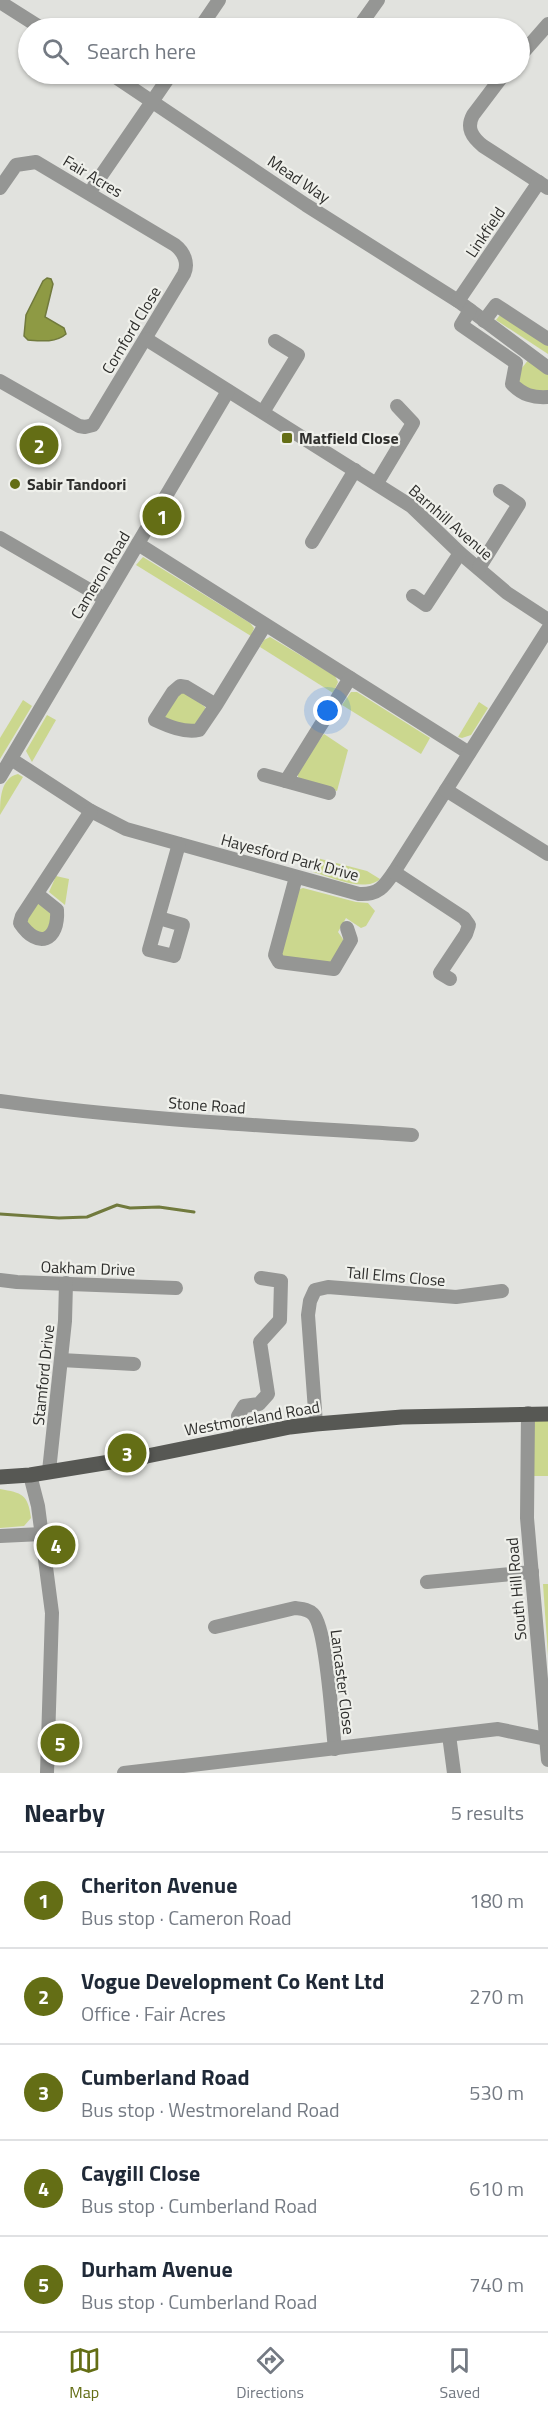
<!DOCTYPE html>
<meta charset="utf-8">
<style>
:root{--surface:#fff;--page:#f6f6f7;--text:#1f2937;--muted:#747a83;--line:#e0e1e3;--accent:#646e15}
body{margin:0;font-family:"Titillium Web",sans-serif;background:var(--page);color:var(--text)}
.you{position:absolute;left:328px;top:711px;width:21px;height:21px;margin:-15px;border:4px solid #fff;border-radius:50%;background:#1a73e8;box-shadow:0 0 0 9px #1a73e833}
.badge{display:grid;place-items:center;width:39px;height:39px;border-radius:50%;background:var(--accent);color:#fff;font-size:20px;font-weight:700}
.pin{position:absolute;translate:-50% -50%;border:3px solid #fff;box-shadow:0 2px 6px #0006}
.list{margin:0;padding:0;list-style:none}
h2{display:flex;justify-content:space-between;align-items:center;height:78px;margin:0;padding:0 24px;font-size:26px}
h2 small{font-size:20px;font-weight:400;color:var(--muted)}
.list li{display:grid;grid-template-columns:39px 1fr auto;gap:18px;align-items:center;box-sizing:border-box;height:96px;padding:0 24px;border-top:2px solid var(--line)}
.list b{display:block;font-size:22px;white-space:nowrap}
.list p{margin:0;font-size:20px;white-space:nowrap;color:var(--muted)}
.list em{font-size:20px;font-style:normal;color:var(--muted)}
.icon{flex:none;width:33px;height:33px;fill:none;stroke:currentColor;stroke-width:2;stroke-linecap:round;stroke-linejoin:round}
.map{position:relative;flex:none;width:548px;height:1773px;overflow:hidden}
.search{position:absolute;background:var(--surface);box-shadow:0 2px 4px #0004;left:18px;right:18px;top:18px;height:66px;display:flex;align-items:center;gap:15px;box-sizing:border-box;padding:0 21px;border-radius:33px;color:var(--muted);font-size:22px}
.sheet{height:558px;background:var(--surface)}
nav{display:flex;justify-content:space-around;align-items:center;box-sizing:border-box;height:84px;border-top:2px solid var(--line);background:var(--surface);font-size:16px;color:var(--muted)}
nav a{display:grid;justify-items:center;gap:3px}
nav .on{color:var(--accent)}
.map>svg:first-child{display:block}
</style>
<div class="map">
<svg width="548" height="1773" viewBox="0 0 548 1773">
<rect width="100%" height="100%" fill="#e1e2de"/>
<!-- green -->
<g fill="#cbd78e">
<polygon points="500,315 548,346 548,354 496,320"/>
<polygon points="529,359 548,372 548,394 542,394 520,385 518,373"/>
<polygon points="143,557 250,623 254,628 251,636 136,565"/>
<polygon points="270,637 335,676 338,682 333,693 260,647 264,640"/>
<path d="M185,692L205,707C207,716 200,723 191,727L167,720L164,716L176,695Z"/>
<polygon points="351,692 357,692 430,738 421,754 342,705"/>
<polygon points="23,700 32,706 0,759 0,738"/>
<polygon points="479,702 488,708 471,735 462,738 458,737"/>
<polygon points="47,715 56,720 32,762 26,751"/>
<polygon points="324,734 348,750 337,791 303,781 298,777 298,769"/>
<path d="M18,774L23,777L0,815C0,801 0,778 18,774Z"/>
<path d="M317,858L367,871L380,879C365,893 331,877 313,872Z"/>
<polygon points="56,876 69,879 65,905 49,892"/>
<polygon points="303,888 356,902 368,903 375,911 366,926 361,928 346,918 338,932 345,942 331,964 285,958 281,954 297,890"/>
<polygon points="40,903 53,915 45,935 28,927 27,917 37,904"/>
<polygon points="532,1417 548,1418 548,1476 532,1476"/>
<path d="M0,1489C22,1493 28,1494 31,1518L24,1526L0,1528Z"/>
<polygon points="543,1584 548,1584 548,1656"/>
</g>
<!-- water -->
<path fill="#8e9a44" stroke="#717a3d" stroke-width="1.5" d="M47,278L51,279L53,284L45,317L64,328L66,334C56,343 40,341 28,340L24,336L26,315L43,281Z"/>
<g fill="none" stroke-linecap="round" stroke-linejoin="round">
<!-- stream -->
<polyline stroke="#717a3d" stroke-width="3" points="0,1214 59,1218 87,1217 117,1205 130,1208 159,1207 194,1212"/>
<!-- minor -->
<g stroke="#959694" stroke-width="14">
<polyline points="0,2 41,28"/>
<polyline points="200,28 219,0"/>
<polyline points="358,28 378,0"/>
<polyline points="520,56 548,24"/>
<polyline points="111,74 306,205 458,301 548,368"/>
<path d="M504,74L473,115C466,128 472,137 483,146L548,188"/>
<polyline points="94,186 171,74"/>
<path d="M0,188L16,165L36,162L175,245C184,252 189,263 184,274L93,425L85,427L79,426L0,381"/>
<polyline points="458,301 539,182"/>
<path d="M470,310L461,325L516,363L512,384C523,395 533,398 548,397"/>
<polyline points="484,321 496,305 548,339"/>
<polyline points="146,339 411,506 460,553 507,593 548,620"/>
<polyline points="263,412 298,355 275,341"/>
<polyline points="377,483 413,423 397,406"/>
<polyline points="0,538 105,599"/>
<polyline points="312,542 355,470"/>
<polyline points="138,544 469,753"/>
<polyline points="479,568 519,504 500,491"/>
<polyline points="413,596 426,605 460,553"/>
<path d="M216,705L199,730C184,733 168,726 155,720L173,692L180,686L186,687L216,705L265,625"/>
<path d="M11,759L91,811L126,829L359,894C378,895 384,887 394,872L548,629"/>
<polyline points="264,775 329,793"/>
<polyline points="0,777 228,391"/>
<polyline points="286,781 350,678"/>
<polyline points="446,790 548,854"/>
<polyline points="394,872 464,918 469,925 466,934 440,973 450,979"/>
<polyline points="296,877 275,955 279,962 334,969 351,940 347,928"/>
<path d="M37,894L57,910C59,941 38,950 20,923L22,916L91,811"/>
<polyline points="159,918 183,925 174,956 149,950 179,844"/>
<path d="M0,1101C137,1120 275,1126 412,1135"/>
<polyline points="0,1280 17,1282 176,1288"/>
<polyline points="61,1360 134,1364"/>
<polyline points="528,1413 527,1518 548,1760"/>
<polyline points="316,1424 308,1315 310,1301 315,1290 328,1287 456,1297 502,1291"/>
<polyline points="241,1436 238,1416 244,1406 259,1404 268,1394 260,1342 280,1320 281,1281 261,1278"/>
<polyline points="49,1471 65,1321 66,1283"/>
<polyline points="30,1475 38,1506 52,1613 47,1773"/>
<polyline points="0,1536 42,1534"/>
<polyline points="427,1582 532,1572"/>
<path d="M215,1627L295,1608C302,1609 308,1609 313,1614C327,1628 332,1724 335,1749"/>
<polyline points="449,1735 454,1773"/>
<polyline points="124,1773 498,1729 546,1739"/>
</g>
<!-- major -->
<polyline stroke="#575854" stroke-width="15" points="0,1477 30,1475 147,1456 290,1427 316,1424 402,1417 548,1414"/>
</g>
<!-- markers -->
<g fill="#646e15" stroke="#eff0eb" stroke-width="2">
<rect x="281" y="432" width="12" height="12" rx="3"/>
<circle cx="15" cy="484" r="6"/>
</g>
<g text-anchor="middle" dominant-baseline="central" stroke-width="4.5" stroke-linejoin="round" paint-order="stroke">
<!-- street labels -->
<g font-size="16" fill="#2e2e2c" stroke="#eff0eb">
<text transform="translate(93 176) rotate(31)">Fair Acres</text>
<text transform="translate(299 179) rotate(34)">Mead Way</text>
<text transform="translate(485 232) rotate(-56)">Linkfield</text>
<text transform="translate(131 330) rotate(-59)">Cornford Close</text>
<text transform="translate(451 522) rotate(41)">Barnhill Avenue</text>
<text transform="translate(100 575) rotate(-59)">Cameron Road</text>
<text transform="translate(290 857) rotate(15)">Hayesford Park Drive</text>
<text transform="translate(207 1105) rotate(4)">Stone Road</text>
<text transform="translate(88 1268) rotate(2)">Oakham Drive</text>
<text transform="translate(396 1276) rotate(5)">Tall Elms Close</text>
<text transform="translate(43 1375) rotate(-84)">Stamford Drive</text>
<text transform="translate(252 1418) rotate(-10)">Westmoreland Road</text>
<text transform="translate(516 1589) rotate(-95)">South Hill Road</text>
<text transform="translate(343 1682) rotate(83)">Lancaster Close</text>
</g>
<!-- poi labels -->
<g font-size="16" font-weight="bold" fill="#2e2e2c" stroke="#eff0eb" text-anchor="start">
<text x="299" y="438">Matfield Close</text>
<text x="27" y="484">Sabir Tandoori</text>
</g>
</g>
</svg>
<div class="you"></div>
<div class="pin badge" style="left:162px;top:516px">1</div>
<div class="pin badge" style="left:39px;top:445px">2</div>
<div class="pin badge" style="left:127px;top:1453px">3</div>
<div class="pin badge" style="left:56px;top:1545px">4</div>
<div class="pin badge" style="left:60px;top:1743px">5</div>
<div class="search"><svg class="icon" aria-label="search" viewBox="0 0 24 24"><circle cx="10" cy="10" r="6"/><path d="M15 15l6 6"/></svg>Search here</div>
</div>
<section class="sheet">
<h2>Nearby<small>5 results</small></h2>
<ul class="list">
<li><span class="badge">1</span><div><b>Cheriton Avenue</b><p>Bus stop · Cameron Road</p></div><em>180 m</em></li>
<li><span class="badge">2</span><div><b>Vogue Development Co Kent Ltd</b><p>Office · Fair Acres</p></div><em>270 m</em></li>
<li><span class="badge">3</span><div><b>Cumberland Road</b><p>Bus stop · Westmoreland Road</p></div><em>530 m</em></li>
<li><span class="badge">4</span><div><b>Caygill Close</b><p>Bus stop · Cumberland Road</p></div><em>610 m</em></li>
<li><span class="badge">5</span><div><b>Durham Avenue</b><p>Bus stop · Cumberland Road</p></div><em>740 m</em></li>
</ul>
</section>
<nav>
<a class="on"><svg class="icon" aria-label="map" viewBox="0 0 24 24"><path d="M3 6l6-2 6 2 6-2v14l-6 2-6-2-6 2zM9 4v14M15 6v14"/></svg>Map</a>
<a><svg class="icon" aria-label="directions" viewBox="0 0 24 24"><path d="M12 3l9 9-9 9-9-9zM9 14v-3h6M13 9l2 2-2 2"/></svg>Directions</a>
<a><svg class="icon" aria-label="saved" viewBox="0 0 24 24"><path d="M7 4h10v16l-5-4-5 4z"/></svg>Saved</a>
</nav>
